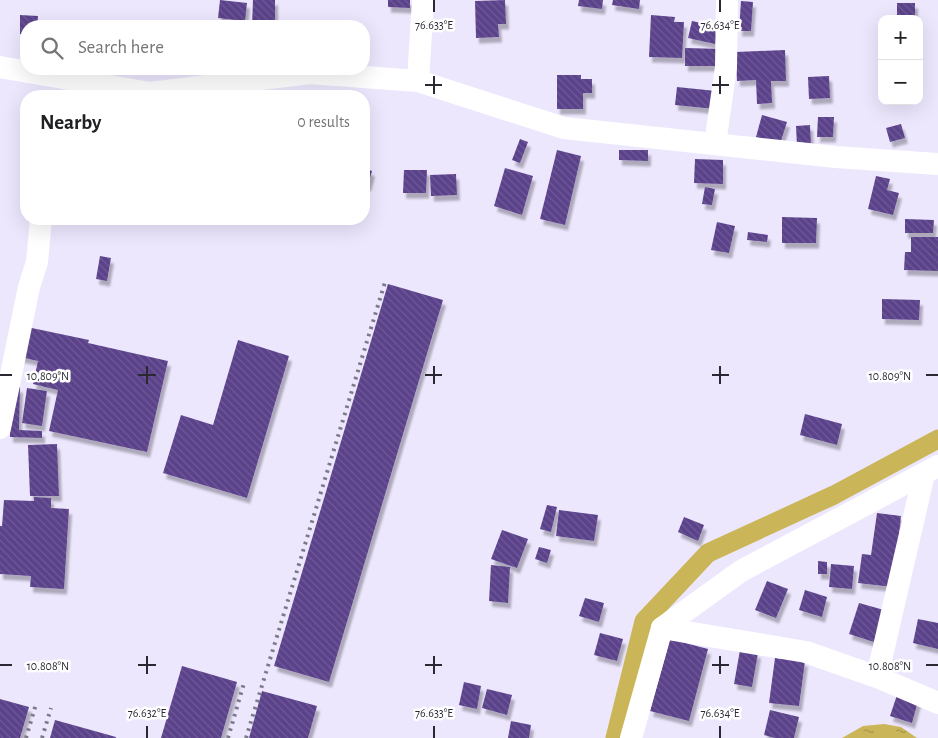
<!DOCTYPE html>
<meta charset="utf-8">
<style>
:root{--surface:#fff;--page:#f6f6f6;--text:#202124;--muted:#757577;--line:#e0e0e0}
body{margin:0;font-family:"Alegreya Sans",sans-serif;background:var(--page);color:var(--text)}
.controls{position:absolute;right:15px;top:15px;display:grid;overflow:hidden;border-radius:10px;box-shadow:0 5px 20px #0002}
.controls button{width:45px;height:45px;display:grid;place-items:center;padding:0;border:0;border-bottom:1px solid var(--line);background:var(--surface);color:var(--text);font:25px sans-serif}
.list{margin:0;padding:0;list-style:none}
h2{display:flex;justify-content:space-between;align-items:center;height:65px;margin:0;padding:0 20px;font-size:21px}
h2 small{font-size:16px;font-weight:400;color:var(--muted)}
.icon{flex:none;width:28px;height:28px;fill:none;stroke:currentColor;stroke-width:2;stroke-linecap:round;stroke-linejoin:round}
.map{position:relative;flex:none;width:938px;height:738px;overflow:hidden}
.search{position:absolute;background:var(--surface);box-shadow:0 5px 20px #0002;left:20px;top:20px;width:350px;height:55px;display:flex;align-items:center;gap:12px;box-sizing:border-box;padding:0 18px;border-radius:20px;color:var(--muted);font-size:19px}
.panel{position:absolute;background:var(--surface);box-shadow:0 5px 20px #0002;left:20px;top:90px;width:350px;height:135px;border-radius:20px}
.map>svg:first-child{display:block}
</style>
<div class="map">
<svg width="938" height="738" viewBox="0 0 938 738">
<defs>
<pattern id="water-ripples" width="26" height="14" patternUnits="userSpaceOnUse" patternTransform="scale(1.25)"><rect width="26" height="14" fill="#cab658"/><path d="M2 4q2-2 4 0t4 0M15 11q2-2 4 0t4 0" fill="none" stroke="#a49449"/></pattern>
<pattern id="building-back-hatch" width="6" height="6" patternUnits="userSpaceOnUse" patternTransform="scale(1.25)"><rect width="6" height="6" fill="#5b428b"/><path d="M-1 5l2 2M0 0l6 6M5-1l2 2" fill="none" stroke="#6f5b96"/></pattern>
<filter id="shadow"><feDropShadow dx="3" dy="5.5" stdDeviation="1" flood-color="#0004"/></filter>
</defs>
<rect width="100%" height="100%" fill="#ede7fe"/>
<!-- water -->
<polygon fill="url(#water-ripples)" points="884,724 901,727 917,738 842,738 863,726"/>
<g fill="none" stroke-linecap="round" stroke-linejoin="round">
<!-- canal -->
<polyline stroke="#cab658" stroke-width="19" points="615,738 644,621 708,553 834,495 938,439"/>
</g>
<!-- building -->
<g fill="url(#building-back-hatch)" filter="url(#shadow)">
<polygon points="220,0 247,3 245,21 218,18"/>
<polygon points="253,0 275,0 275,26 252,26"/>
<polygon points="388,0 410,0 410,8 388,7"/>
<polygon points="505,0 506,24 498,24 499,37 476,38 475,1"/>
<polygon points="579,0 603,0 602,9 578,6"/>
<polygon points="613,0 640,0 639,9 612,5"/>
<polygon points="741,1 753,2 751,31 739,31"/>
<rect x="897" y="3" width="18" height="16"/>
<polygon points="20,15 38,16 37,26 26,26 26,34 20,34"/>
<polygon points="651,15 675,17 674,22 684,22 682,58 649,57"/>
<polygon points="692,21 719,27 715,44 688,38"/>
<polygon points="685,48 723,49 722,66 685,66"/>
<polygon points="785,50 786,81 771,81 772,103 757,104 756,80 737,81 736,52"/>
<polygon points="557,75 581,75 581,79 592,79 592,93 583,93 583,109 557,109"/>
<polygon points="829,76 830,98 809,99 808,77"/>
<polygon points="677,87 716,91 715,109 675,105"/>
<polygon points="762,115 787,122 780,144 756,137"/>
<polygon points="818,117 834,117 833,137 817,137"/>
<polygon points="901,124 905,138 890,142 886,128"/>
<polygon points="810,125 811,146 797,146 796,126"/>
<polygon points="520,139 528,142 520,163 512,160"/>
<polygon points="557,150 581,156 565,225 540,219"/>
<polygon points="619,150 648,150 648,161 619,160"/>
<polygon points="695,159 723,160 723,184 694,183"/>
<polygon points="364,168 372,171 368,186 364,184"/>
<polygon points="505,168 533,176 522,215 494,206"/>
<polygon points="404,170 427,170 426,193 403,193"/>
<polygon points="456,174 457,195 431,196 430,175"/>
<polygon points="876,176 890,179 887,190 899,193 893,215 868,209"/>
<polygon points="705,187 715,189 712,205 702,204"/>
<polygon points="782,217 817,218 816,243 782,243"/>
<polygon points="905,219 934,220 933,233 905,233"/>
<polygon points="717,222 735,226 729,253 711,250"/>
<polygon points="748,232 768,235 767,242 747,240"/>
<polygon points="911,237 938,237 938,271 904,270 905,252 911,252"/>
<polygon points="100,256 111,258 107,281 96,279"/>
<polygon points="388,284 443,300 329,682 274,666"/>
<polygon points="882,299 920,300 919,320 882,319"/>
<polygon points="27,327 89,340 88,343 168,361 147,452 49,431 58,390 33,384 38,361 20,357"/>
<polygon points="238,340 289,356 247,498 163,473 181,415 213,425"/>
<polygon points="11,387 20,387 19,430 42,431 42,438 10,437"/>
<polygon points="27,388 47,391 42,426 22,423"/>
<polygon points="805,414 842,424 837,445 800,435"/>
<polygon points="57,444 59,496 30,496 28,445"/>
<polygon points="34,497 51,498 51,508 69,509 64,589 30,587 31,576 0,574 0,526 2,526 4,500 34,501"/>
<polygon points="547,505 557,507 551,532 540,529"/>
<polygon points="559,510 598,515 594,541 556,536"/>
<polygon points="877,513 901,516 893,587 858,583 862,554 871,555"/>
<polygon points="684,517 704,525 698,541 678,532"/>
<polygon points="502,530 528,539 517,568 491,559"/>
<polygon points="539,547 551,550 547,563 535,559"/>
<polygon points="818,561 827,562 827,574 818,574"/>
<polygon points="831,564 854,566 852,589 829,587"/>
<polygon points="491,565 510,567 508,603 489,601"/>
<polygon points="767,581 788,589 776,618 755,610"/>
<polygon points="805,590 827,597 822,617 799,610"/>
<polygon points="585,598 604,603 599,622 579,616"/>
<polygon points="859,603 884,610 874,642 849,634"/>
<polygon points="918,619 938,623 938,649 913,643"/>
<polygon points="600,633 623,639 617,661 594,655"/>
<polygon points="670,639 708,649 689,721 650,711"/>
<polygon points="740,650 758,653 752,687 734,684"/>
<polygon points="775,658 805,661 799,706 769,703"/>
<polygon points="182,666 237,682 221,738 161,738"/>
<polygon points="464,682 481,686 477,709 459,705"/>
<polygon points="487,689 512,695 507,715 482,708"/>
<polygon points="262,691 317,706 308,738 249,738"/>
<polygon points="897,695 918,701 912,723 890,716"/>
<polygon points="0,699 29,707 20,738 0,738"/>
<polygon points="770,710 799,717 794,738 775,738 764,735"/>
<polygon points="55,720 116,737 116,738 50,738"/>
<polygon points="511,721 531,725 529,738 508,738"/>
</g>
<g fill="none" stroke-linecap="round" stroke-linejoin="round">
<!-- minor -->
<g stroke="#fff" stroke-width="22">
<polyline points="0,67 150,93 310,73 418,81 564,128 836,157 938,164"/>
<polyline points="418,81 423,0"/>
<polyline points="715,144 726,67 727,0"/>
<polyline points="0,428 29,287 37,262 41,219"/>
<polyline points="662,628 806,652 877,677 938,703"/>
<polyline points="877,677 924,474"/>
<polyline points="631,738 662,628 741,571 938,466"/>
</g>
<!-- rail -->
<g stroke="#7d7989" stroke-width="4" stroke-dasharray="2.5 5" stroke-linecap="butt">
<polyline points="26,738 36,704"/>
<polyline points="42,738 51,708"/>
<polyline points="228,738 244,683"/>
<polyline points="246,738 386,279"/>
</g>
</g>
<!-- ticks -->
<path fill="none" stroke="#2b2833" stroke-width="2" d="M434,0V12M720,0V12M434,76V94M720,76V94M425,85H442M712,85H729M147,366V384M434,366V384M720,366V384M0,375H12M138,375H156M425,375H442M712,375H729M926,375H938M147,656V674M434,656V674M720,656V674M0,665H12M138,665H156M425,665H442M712,665H729M926,665H938M147,726V738M434,726V738M720,726V738"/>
<g font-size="12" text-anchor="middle" fill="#2b2833" stroke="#fff" stroke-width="5" stroke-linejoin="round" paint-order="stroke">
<text x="434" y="29">76.633°E</text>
<text x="720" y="29">76.634°E</text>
<text x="48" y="380">10.809°N</text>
<text x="890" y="380">10.809°N</text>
<text x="48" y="670">10.808°N</text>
<text x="890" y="670">10.808°N</text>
<text x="147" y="717">76.632°E</text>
<text x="434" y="717">76.633°E</text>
<text x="720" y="717">76.634°E</text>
</g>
</svg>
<div class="controls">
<button>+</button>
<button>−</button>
</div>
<div class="search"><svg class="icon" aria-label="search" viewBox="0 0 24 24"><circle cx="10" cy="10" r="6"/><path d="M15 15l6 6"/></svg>Search here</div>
<section class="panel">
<h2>Nearby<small>0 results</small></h2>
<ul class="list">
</ul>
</section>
</div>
